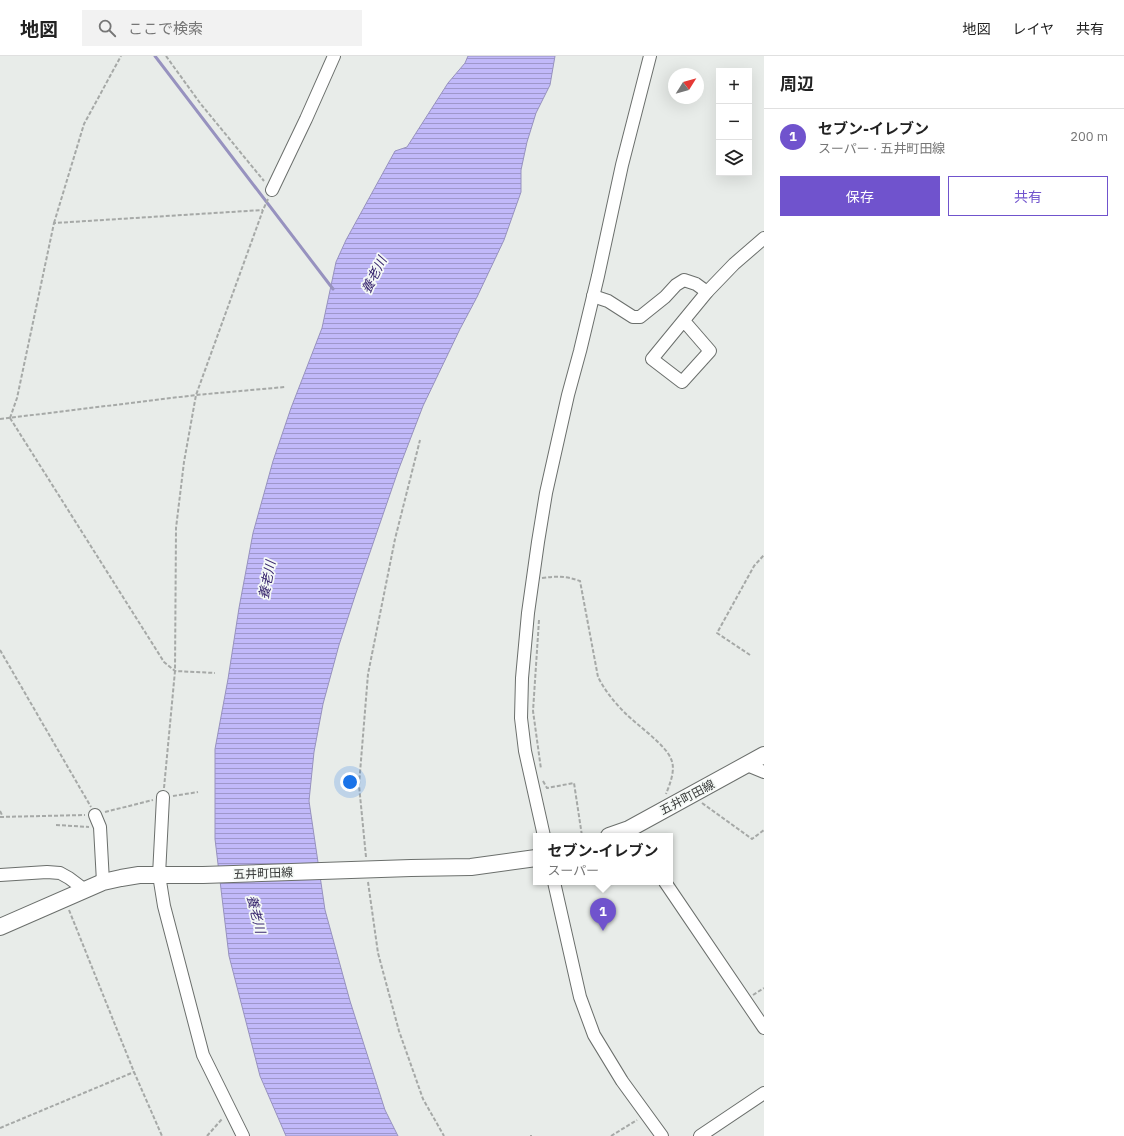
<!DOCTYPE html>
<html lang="ja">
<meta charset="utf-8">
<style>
:root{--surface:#fff;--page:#f2f2f2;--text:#222;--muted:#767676;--line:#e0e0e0;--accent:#7053cd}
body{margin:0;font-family:"IBM Plex Sans","Noto Sans JP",sans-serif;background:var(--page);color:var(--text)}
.controls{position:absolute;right:12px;top:12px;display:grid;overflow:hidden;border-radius:0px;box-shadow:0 4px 16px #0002}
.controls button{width:36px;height:36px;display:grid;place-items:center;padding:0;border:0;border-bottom:1px solid var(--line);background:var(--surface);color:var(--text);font:20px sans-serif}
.compass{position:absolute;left:668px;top:12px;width:36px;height:36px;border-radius:50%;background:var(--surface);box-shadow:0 4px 16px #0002;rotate:53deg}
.you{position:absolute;left:350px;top:726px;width:14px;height:14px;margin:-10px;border:3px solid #fff;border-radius:50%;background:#1a73e8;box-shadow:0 0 0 6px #1a73e833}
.badge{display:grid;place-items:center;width:26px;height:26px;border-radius:50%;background:var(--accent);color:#fff;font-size:13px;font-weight:700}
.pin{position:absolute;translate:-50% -33px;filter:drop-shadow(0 1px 2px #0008)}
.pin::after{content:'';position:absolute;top:21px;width:14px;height:12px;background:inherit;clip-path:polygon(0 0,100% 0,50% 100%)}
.popup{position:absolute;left:533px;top:777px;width:140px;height:52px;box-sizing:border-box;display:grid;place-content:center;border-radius:0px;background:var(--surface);filter:drop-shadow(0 1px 3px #0005);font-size:13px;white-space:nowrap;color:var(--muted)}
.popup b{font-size:15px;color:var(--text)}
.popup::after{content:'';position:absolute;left:50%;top:100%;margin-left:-8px;border:8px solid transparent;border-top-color:var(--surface)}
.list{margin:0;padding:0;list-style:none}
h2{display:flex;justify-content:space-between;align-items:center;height:52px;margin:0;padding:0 16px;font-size:17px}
h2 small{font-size:13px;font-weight:400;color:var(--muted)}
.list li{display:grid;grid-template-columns:26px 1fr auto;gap:12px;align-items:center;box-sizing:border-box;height:56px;padding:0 16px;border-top:1px solid var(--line)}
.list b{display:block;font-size:15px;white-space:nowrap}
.list p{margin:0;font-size:13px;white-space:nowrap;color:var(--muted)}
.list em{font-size:13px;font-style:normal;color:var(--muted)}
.actions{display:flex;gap:8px;padding:12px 16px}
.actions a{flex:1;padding:9px 0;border:1px solid var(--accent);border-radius:0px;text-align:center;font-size:14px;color:var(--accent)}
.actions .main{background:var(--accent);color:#fff}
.icon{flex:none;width:22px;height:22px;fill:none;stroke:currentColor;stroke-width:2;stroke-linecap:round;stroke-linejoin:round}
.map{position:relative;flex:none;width:764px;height:1080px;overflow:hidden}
header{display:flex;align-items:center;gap:24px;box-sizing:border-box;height:56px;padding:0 20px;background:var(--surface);border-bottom:1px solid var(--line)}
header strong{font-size:19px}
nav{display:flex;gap:22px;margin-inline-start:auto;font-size:14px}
.search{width:280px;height:36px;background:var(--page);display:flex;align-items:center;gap:10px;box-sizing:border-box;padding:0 14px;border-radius:0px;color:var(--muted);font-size:15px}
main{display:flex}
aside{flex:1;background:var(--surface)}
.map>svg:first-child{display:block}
</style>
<header>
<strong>地図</strong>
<div class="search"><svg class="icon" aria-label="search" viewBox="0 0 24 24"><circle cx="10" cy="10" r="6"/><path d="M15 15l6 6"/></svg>ここで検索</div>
<nav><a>地図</a><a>レイヤ</a><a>共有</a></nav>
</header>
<main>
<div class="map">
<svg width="764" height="1080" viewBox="0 0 764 1080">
<defs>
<pattern id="water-rules" width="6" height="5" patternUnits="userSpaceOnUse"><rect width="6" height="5" fill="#c1b9f9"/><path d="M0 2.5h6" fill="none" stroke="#9e97ca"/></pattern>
</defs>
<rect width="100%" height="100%" fill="#e8ece9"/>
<!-- water -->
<polygon fill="url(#water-rules)" stroke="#9792bf" points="468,0 555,0 550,29 536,57 527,86 521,114 521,136 504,184 477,241 460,273 423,350 398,415 356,537 339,589 323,648 314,696 309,745 325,854 350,945 385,1054 398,1080 286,1080 260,1020 229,900 215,783 215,693 228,623 239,552 253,477 273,405 291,352 322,272 336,206 346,184 395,95 407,91 448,27 465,7"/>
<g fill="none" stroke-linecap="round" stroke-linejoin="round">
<!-- stream -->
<polyline stroke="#9792bf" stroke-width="3" points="155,0 333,233"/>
<!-- minor casing -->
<g stroke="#6b6f6c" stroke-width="14">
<g id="minor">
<polyline points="272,134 306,63 334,0"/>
<polyline points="593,240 608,245 633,261 640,261 665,241 676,229 684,224 696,228 707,236"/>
<polyline points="684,265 710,295 682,326 652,303 707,236 734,208 764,182"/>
<polyline points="747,709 764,716"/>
<polyline points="163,741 159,819 164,850 203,999 243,1080"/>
<polyline points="95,759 100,771 103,826"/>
<polyline points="544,780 525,695 521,662 522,622 528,557 538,486 546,437 568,339 580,295 598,220 622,109 650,0"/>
<polyline points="0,819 47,816 60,817 69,822 85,834"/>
<polyline points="554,826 580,941 594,979 622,1025 662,1080"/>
<polyline points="665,826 764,972"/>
<polyline points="700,1080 764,1037"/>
</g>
</g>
<!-- major casing -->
<g stroke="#6b6f6c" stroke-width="18">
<g id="major">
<polyline points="609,780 629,773 764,699"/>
<polyline points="0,871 103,826 121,822 139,819 203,819 411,812 471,811 536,802"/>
</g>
</g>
<!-- path -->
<g stroke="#a6a9a7" stroke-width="2" stroke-dasharray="4 2" stroke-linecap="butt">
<polyline points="166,0 200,47 264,125"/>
<polyline points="54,167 84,68 121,0"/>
<polyline points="10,362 17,342 54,167 263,154"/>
<polyline points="10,362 164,606 175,615 215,617"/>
<polyline points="0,363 196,339 285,331"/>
<path d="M542,522C557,520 566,520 580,525L598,621C605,635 615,647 626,658C637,669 666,689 671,703C676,713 670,728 666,738"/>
<polyline points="539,564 533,655 541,713"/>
<polyline points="0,594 91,751"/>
<polyline points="750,599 717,577 754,510 764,499"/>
<polyline points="543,725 547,732 574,727 582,780"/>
<polyline points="164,732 175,615 176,472 184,406 196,339 263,154 268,143"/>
<polyline points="173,740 198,736"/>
<polyline points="702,747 752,783 764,774"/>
<polyline points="0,755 3,761"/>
<polyline points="105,756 153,744"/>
<polyline points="0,761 85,759"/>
<polyline points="56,769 89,771"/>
<polyline points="366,801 359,729 368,618 395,483 420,384"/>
<polyline points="368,826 378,897 399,975 423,1043 444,1080"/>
<polyline points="69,854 134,1016 162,1080"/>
<polyline points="753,939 764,932"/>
<polyline points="0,1072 134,1016"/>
<polyline points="207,1080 222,1063"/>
<polyline points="531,1080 531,1079"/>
<polyline points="611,1080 637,1064"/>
</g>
<!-- minor -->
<use href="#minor" stroke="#fff" stroke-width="12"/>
<!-- major -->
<use href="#major" stroke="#fff" stroke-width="16"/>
</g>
<g text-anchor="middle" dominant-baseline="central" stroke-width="3.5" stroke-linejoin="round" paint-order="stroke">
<!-- street labels -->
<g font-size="12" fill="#363837" stroke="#f5f9f6">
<text transform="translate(687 741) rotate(-28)">五井町田線</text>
<text transform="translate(263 817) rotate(-2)">五井町田線</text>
</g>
<!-- water labels -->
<g font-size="13" font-style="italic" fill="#39276f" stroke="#f5f9f6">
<text transform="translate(374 219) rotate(-63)">養老川</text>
<text transform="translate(267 524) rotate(-79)">養老川</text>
<text transform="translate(256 858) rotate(76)">養老川</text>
</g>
</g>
</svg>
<div class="controls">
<button>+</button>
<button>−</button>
<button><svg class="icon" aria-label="layers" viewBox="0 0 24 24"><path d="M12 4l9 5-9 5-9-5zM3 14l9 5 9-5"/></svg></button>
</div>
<svg class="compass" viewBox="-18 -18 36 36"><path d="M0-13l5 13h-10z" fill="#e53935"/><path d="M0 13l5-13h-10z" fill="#767676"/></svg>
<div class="you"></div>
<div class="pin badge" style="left:603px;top:875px">1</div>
<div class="popup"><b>セブン-イレブン</b>スーパー</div>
</div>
<aside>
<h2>周辺<small></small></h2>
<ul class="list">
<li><span class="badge">1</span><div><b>セブン-イレブン</b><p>スーパー · 五井町田線</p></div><em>200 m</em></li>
</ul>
<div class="actions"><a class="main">保存</a><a>共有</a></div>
</aside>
</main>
